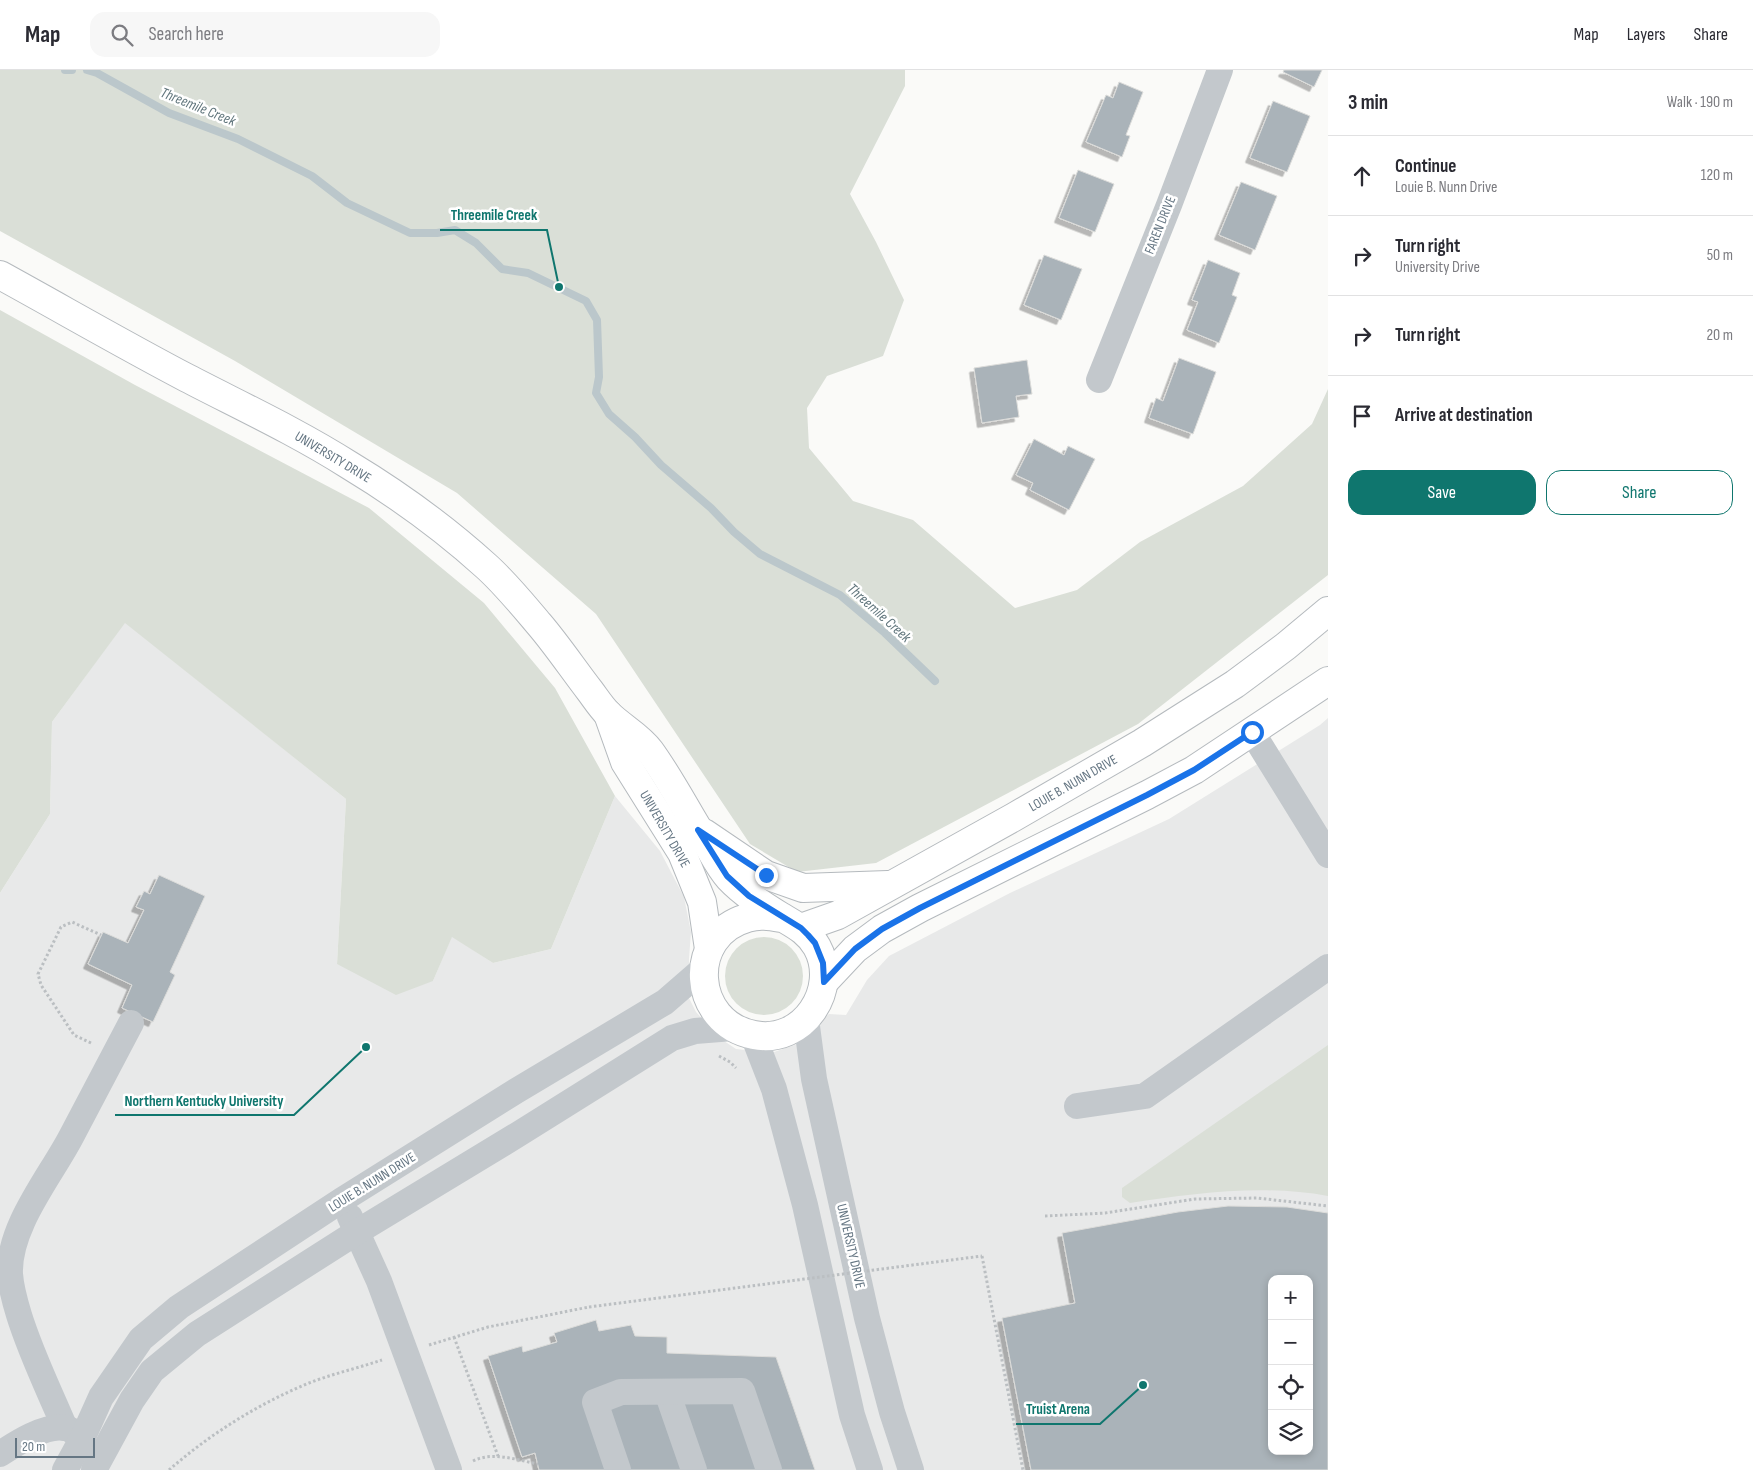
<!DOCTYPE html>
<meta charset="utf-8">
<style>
:root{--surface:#fff;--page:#f7f7f7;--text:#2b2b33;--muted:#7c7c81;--line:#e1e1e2;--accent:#0f766e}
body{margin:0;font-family:"Sofia Sans Condensed",sans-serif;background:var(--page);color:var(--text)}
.controls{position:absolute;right:15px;bottom:15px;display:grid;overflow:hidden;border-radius:10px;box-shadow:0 2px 8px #0003}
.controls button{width:45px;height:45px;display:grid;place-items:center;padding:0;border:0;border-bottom:1px solid var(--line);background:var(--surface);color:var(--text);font:25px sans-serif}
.scale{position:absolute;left:15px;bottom:12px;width:80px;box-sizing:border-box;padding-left:5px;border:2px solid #657683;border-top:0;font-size:14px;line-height:18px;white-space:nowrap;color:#657683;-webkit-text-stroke:4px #fff;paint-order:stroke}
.stop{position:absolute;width:15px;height:15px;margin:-11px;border:4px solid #1a73e8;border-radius:50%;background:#fff}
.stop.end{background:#1a73e8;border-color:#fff;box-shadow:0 1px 5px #0008}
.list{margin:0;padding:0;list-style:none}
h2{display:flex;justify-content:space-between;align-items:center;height:65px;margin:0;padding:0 20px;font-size:21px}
h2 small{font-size:16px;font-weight:400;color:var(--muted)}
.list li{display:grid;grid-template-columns:32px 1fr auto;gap:15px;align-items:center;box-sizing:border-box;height:80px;padding:0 20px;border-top:1px solid var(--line)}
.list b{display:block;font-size:19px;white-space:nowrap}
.list p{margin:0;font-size:16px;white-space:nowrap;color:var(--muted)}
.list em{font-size:16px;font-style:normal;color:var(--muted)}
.actions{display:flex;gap:10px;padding:15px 20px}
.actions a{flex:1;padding:11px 0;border:1px solid var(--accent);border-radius:15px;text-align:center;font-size:18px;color:var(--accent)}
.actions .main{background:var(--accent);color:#fff}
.icon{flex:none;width:28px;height:28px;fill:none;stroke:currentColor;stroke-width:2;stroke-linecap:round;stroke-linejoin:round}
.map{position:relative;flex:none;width:1328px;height:1400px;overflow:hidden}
header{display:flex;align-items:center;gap:30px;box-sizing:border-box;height:70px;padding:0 25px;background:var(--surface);border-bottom:1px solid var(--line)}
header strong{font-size:24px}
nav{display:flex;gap:28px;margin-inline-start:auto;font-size:18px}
.search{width:350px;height:45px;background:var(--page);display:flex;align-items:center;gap:12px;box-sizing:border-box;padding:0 18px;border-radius:15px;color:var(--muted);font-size:19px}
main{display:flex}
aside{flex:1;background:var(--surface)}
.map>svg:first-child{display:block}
</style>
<header>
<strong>Map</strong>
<div class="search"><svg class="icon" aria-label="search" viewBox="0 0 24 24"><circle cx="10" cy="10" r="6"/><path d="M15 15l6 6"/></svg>Search here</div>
<nav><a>Map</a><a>Layers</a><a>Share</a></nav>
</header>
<main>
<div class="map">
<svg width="1328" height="1400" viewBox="0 0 1328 1400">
<defs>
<filter id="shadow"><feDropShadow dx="-4.5" dy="4.5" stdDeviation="0" flood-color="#0004"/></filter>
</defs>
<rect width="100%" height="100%" fill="#fafaf8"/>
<!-- built -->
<path fill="#e8e9e9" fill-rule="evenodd" d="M125,552L346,729L337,894L433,911L452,866L493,893L551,879L615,726L660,781L684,827L691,862L689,889V928L696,942L721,969L736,979L771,983L795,975L829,944L846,945L867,910L889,886L1010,823L1169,749L1320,655L1328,648V1400H0V823L50,744L52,652ZM1272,1209H1309V1381H1272Z"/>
<!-- green -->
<g fill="#dadfd7">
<polygon points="0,0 905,0 905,16 850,124 876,172 904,230 883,286 827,306 807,338 809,378 853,431 913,450 1015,538 1077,520 1140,472 1243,416 1312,354 1328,319 1328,505 1138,654 876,793 797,802 750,774 596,544 457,423 235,291 0,161"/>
<polygon points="0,240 135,315 369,438 484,533 555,618 615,726 551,879 493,893 452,867 433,911 396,925 337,894 346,729 125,553 52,652 50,744 0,823"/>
<circle cx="764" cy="906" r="39"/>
<path d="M1328,975V1126C1263,1114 1195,1123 1130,1133L1122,1127V1118Z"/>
</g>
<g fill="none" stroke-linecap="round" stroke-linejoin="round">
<!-- stream -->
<g stroke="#bbc7cb" stroke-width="8">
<polyline points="65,0 72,0"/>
<polyline points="87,0 97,3 169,43 238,69 312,106 347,133 410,163 437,163 455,160 476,173 502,199 528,203 586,231 597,250 599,307 596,323 609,344 635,367 661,395 711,438 734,462 760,484 840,525 885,563 935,611"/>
</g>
</g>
<!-- building -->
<g fill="#aab3b9" stroke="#dcdcda" fill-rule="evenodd" filter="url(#shadow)">
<polygon points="1284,0 1322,0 1314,17 1283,2"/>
<polygon points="1119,12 1143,22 1126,65 1130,66 1122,87 1086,72 1106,25 1113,28"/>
<polygon points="1273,31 1310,46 1287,102 1250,88"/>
<polygon points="1078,100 1114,114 1095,162 1059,148"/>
<polygon points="1241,112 1277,126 1255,180 1219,165"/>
<polygon points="1044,185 1082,199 1061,250 1024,235"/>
<polygon points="1208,190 1240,203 1232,225 1237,227 1219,273 1187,260 1198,232 1192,230"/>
<polygon points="1179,288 1216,302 1193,364 1149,348 1156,328 1163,331"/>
<polygon points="1027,290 1032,324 1016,326 1019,347 982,353 974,298"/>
<polygon points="1034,369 1064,385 1068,376 1095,389 1069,440 1030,420 1033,413 1016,405"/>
<polygon points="159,805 205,826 170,902 175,905 153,952 122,938 132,915 88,894 103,862 128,873 144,840 136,837 144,821 150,824"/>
<path d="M1228,1136L1287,1137L1328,1143V1400H1031L1002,1248L1075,1233L1062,1163L1178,1142ZM1272,1209H1309V1381H1272Z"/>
<polygon points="596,1250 599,1261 631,1255 635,1266 667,1267 667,1283 776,1287 815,1400 539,1400 535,1383 522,1387 488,1286 522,1276 523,1282 557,1272 554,1263"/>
</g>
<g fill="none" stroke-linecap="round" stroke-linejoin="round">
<!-- major casing -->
<g stroke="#b5babe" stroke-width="30">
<g id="major">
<path d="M0,205C62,239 124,275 187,308C241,336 297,362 349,395C397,424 444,458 486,496C505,513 522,534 539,554C557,575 573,599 590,621C596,629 601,637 608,644C621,657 639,666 650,681C671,710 687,742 706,772C713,784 720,798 729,808C743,823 762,835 780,846C795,855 808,861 817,877C840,919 803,975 754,965C691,953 686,865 747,848C759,844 770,846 782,848"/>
<polyline points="608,644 625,692 682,783 702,832 709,879"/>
<polyline points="704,763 766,805 803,818 888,815"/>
<polyline points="801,858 838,845 1014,747 1142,673 1235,614 1286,576 1328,541"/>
<polyline points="824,912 855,879 882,859 920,838 1147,725 1194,700 1328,611"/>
</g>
</g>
<!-- path -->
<g stroke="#bbbfc2" stroke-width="3" stroke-dasharray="2.5 2.5" stroke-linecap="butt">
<polyline points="91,973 74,965 41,915 38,904 61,857 72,852 101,865"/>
<polyline points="719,986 730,992 736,998"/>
<polyline points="1045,1146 1105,1143 1195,1129 1257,1128 1328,1136"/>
<polyline points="982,1186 1023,1400"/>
<polyline points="454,1267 498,1386"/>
<polyline points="429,1275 488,1257 589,1237"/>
<path d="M473,1391C493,1381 517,1390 538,1394"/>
<path d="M169,1400C210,1364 258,1334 309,1313C332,1304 358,1298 382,1290"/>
</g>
<!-- minor -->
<g stroke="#c3c8cc" stroke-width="26">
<polyline points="1099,310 1169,135 1220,0"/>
<polyline points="1252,662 1328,785"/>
<polyline points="806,949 814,1009 867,1248 892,1342 911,1400"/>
<polyline points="753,965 774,1019 805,1135 852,1345 870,1400"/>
<polyline points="1077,1036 1145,1026 1328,897"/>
<polyline points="350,1147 379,1211 449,1400"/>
<polyline points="667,1322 694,1400"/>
<path d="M65,1358C49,1320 31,1284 19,1245C15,1232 11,1218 10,1204C8,1157 50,1107 71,1067C91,1029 111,991 131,953"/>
<path d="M0,1384C15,1374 46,1354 65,1358C69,1358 75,1363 79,1365"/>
<polyline points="65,1400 83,1367 101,1327 141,1269 179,1237 342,1130 516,1021 665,932 703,899"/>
<polyline points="94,1400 132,1330 152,1301 197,1264 357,1162 517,1065 672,968 695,961 733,958"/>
<polyline points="618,1400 595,1332 621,1322 742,1321 769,1400"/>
</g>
<!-- major -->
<use href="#major" stroke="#fff" stroke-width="28"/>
<!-- path-bridge -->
<polyline stroke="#bbbfc2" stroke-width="3" stroke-dasharray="2.5 2.5" stroke-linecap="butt" points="589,1237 982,1186"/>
</g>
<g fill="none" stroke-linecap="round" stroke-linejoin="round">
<!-- route -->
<polyline stroke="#1a73e8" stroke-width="6" points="766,805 698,760 727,806 749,826 801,858 808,865 815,873 823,893 824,912 855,879 882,859 920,838 1147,725 1194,700 1252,662"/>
</g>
<g text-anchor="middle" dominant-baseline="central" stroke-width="5" stroke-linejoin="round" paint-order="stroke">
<!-- street labels -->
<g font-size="14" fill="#657683" stroke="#fff">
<text transform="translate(1160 155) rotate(-68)">FAREN DRIVE</text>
<text transform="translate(333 387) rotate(31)">UNIVERSITY DRIVE</text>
<text transform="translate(1073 713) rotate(-30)">LOUIE B. NUNN DRIVE</text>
<text transform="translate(665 759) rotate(60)">UNIVERSITY DRIVE</text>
<text transform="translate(372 1112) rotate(-32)">LOUIE B. NUNN DRIVE</text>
<text transform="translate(851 1176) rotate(77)">UNIVERSITY DRIVE</text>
</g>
<!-- water labels -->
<g font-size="15" font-style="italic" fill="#60757c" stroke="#fff">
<text transform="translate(198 37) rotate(22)">Threemile Creek</text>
<text transform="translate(879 543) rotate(42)">Threemile Creek</text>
</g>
</g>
<!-- callouts -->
<path fill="none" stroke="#0f766e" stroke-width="2" d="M559 217L547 160H440M366 977L294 1045H115M1143 1315L1100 1354H1016"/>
<g fill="#0f766e" stroke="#fff" stroke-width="2">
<circle cx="559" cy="217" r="5"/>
<circle cx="366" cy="977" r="5"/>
<circle cx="1143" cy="1315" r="5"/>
</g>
<g font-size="15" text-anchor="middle" font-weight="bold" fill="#0f766e" stroke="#fff" stroke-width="5" stroke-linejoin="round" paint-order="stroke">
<text x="494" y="150">Threemile Creek</text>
<text x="204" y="1036">Northern Kentucky University</text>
<text x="1058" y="1344">Truist Arena</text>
</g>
</svg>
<div class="controls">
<button>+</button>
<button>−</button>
<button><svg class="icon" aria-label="locate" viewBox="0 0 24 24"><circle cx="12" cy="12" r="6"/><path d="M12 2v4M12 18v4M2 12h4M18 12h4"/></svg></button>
<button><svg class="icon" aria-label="layers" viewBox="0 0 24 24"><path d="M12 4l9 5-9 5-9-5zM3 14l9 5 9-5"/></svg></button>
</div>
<div class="scale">20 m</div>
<div class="stop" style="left:1252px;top:662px"></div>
<div class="stop end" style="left:766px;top:805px"></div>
</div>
<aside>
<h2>3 min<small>Walk · 190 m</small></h2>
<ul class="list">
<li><svg class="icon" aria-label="ahead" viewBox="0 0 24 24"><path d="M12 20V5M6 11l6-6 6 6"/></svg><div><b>Continue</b><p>Louie B. Nunn Drive</p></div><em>120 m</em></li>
<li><svg class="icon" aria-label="right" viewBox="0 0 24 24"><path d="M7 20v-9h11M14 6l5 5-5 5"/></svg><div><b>Turn right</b><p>University Drive</p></div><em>50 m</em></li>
<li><svg class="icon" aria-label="right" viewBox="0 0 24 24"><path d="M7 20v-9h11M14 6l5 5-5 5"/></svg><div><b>Turn right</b></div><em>20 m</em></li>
<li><svg class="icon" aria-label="arrive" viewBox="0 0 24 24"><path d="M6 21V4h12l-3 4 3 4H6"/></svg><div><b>Arrive at destination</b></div></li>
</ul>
<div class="actions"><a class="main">Save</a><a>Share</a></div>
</aside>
</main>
